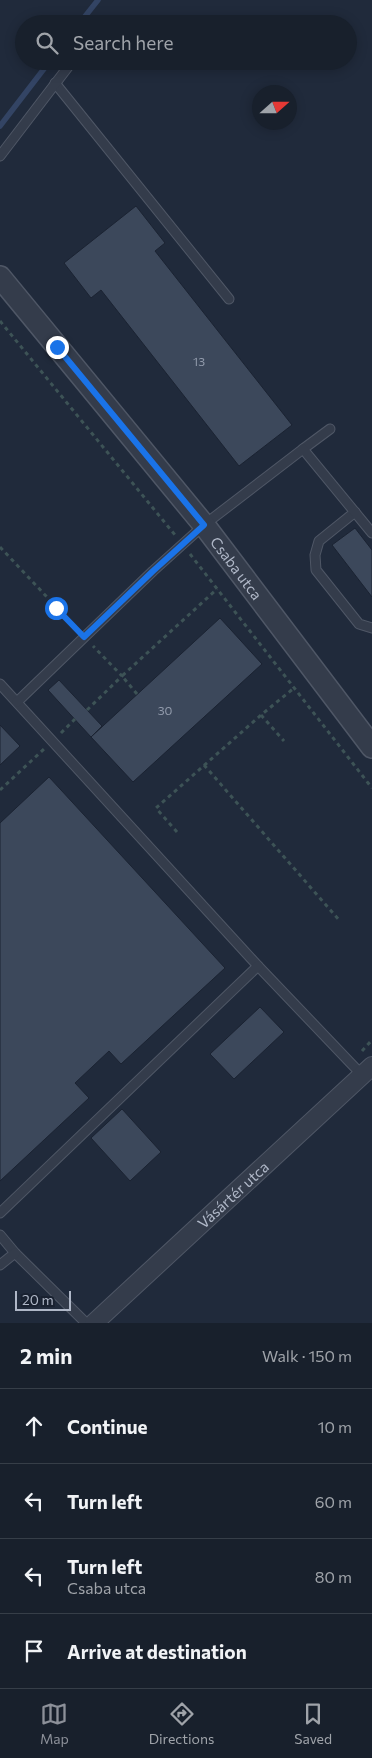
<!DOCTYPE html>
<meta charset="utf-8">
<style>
:root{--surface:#18202c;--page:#252d38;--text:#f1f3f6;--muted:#9fa3a9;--line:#363e48;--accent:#8c9099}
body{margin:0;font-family:Commissioner,sans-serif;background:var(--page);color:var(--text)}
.compass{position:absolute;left:252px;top:85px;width:45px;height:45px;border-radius:50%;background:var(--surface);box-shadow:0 2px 12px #0003;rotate:69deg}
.scale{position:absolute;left:15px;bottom:12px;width:56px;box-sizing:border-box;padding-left:5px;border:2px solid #afb7c7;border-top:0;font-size:14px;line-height:18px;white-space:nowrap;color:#afb7c7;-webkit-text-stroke:4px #192130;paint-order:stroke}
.stop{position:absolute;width:15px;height:15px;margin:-11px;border:4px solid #1a73e8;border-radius:50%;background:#fff}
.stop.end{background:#1a73e8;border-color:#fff;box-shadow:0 1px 5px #0008}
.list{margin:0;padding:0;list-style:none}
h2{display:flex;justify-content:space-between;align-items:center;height:65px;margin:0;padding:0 20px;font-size:21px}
h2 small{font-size:16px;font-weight:400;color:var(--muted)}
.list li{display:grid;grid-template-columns:32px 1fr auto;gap:15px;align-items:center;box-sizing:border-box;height:75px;padding:0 20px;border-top:1px solid var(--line)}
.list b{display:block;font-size:19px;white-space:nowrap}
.list p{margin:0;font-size:16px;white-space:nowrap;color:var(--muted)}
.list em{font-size:16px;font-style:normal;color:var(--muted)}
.icon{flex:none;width:28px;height:28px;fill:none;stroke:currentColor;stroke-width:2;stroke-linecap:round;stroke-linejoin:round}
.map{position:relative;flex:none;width:372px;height:1323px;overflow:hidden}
.search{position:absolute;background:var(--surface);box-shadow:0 2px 12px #0003;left:15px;right:15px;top:15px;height:55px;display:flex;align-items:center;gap:12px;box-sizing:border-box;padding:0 18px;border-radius:28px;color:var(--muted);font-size:19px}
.sheet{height:365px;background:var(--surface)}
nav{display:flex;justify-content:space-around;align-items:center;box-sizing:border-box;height:70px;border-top:1px solid var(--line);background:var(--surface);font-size:14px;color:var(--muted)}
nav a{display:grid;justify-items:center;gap:2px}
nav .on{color:var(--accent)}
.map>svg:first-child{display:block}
</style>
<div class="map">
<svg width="372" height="1323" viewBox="0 0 372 1323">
<rect width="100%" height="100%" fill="#202a3b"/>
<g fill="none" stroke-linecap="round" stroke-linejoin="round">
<!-- stream -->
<g stroke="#334464" stroke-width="5.5">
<polyline points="79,24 98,0"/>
<polyline points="0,126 50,61"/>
</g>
</g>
<!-- building -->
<g fill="#3c485b" stroke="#1b2332">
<polygon points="136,206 165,243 155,251 292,425 239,466 101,290 91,298 64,263"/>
<polygon points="355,528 372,550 372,597 332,545"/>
<polygon points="220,618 262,664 133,782 91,737"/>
<polygon points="59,680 102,726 91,737 48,690"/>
<polygon points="0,725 20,746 0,765"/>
<polygon points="49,777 225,968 121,1064 109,1051 75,1083 89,1098 0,1181 0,823"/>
<polygon points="260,1007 284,1032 234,1079 210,1054"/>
<polygon points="122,1109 161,1152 130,1181 91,1138"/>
</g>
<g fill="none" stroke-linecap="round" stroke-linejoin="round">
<!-- service casing -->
<g stroke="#4f5766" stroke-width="11">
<g id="service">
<polyline points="55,83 229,299"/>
<polyline points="0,156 68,67"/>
<polyline points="303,449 330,429"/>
<polyline points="355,512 319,541 315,555 316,570 359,624 372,628"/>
<polyline points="0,684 258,966 362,1075"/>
<polyline points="17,702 153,571 204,525 303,449 372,533"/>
<polyline points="0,1213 258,966"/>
<polyline points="0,1235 15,1253 86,1323"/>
<polyline points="0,1265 15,1253"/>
</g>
</g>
<!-- minor casing -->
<g stroke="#4f5766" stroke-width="20">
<g id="minor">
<path id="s1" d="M94,1323L372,1066"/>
</g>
</g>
<!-- tertiary casing -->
<g stroke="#4f5766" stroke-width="24">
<g id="tertiary">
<path id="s2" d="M0,277L204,525L372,747"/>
</g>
</g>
<!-- path -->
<g stroke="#3d5356" stroke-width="3" stroke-dasharray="4 4" stroke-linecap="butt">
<polyline points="0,321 175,535"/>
<polyline points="0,547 77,629"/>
<polyline points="190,554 372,788"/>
<polyline points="137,694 122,676 217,589"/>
<polyline points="87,710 122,676 93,646"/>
<polyline points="261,715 284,741"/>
<polyline points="61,733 75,719"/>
<polyline points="204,765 339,920"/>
<polyline points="0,790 44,749"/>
<polyline points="177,832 156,808 261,715 294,688"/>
<polyline points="362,1051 372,1040"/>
</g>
<!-- service -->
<use href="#service" stroke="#343c4b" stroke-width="9"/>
<!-- minor -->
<use href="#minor" stroke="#343c4b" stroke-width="18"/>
<!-- tertiary -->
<use href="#tertiary" stroke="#343c4b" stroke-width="21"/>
</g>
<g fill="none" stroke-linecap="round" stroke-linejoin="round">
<!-- route -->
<polyline stroke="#1a73e8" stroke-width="6" points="56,608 84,637 153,571 204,525 57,347"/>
</g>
<g text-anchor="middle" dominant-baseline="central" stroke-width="4" stroke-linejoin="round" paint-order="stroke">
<!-- number labels -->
<g font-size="12" fill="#929bac">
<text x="199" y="361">13</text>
<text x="165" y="710">30</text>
</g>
<!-- street labels -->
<g font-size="15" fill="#afb7c7" stroke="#192130">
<text stroke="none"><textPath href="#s2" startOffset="375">Csaba utca</textPath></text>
<text stroke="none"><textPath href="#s1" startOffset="189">Vásártér utca</textPath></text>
</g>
</g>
</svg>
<svg class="compass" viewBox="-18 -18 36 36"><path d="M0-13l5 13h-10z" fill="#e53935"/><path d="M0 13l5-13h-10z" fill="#9fa3a9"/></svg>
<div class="scale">20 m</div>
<div class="stop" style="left:56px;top:608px"></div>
<div class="stop end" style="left:57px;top:347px"></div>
<div class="search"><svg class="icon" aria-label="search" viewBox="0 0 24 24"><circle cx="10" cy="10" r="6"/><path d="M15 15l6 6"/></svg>Search here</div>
</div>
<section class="sheet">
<h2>2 min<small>Walk · 150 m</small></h2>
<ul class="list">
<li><svg class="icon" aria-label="ahead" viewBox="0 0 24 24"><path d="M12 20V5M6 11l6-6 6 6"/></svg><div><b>Continue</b></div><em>10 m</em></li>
<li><svg class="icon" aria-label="left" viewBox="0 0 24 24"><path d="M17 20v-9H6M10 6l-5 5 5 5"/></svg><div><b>Turn left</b></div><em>60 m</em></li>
<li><svg class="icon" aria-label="left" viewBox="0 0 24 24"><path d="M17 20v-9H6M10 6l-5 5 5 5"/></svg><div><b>Turn left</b><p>Csaba utca</p></div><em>80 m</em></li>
<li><svg class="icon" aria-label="arrive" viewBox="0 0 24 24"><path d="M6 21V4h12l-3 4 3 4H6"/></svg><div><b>Arrive at destination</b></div></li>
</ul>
</section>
<nav>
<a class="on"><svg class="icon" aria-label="map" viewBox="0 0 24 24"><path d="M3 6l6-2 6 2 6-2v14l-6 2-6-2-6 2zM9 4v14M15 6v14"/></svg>Map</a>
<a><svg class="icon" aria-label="directions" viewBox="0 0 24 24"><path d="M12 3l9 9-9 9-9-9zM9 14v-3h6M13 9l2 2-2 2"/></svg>Directions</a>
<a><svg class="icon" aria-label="saved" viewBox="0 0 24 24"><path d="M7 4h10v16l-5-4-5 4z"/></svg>Saved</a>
</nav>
